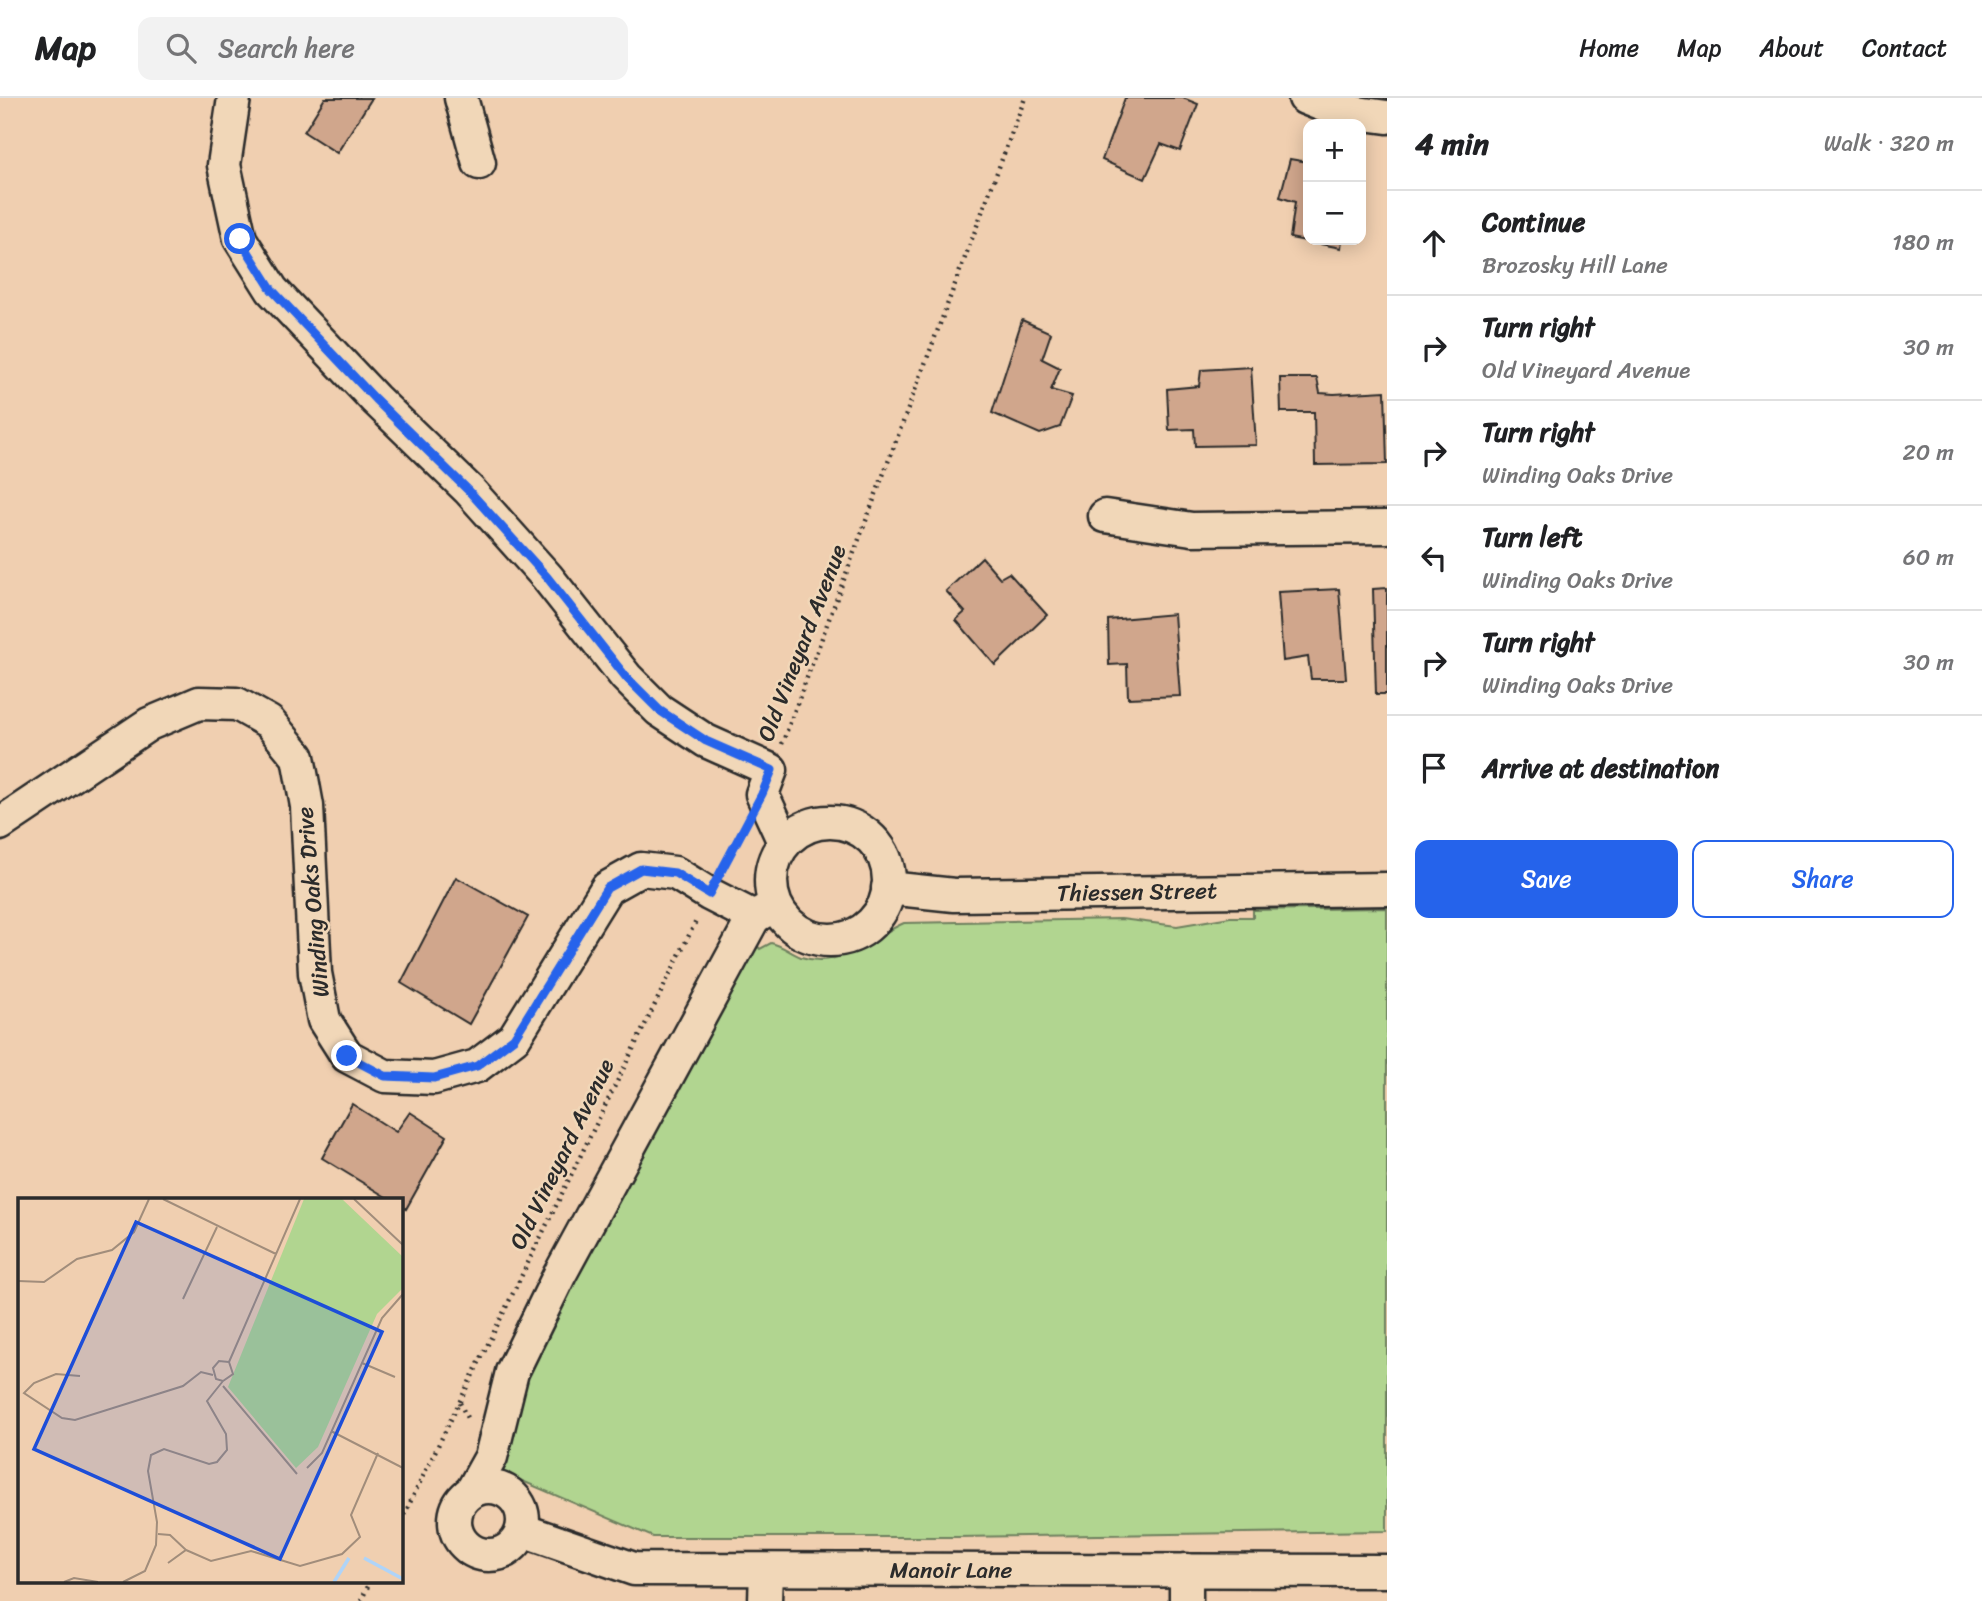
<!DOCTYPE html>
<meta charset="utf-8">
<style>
:root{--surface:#fff;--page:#f2f2f2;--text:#202124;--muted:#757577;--line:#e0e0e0;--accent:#2563eb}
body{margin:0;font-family:Sriracha,sans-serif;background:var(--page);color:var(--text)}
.controls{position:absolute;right:21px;top:21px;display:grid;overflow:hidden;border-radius:14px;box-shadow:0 4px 18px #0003}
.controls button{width:63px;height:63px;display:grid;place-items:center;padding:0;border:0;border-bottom:2px solid var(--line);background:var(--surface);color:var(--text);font:35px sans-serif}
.stop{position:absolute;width:21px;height:21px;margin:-16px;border:5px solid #2563eb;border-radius:50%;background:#fff}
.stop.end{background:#2563eb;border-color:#fff;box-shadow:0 2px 7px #0008}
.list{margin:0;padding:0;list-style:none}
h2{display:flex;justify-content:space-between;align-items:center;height:91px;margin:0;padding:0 28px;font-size:30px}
h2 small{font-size:23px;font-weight:400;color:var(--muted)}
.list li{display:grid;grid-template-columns:46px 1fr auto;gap:21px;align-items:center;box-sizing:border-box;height:105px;padding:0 28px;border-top:2px solid var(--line)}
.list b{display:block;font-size:26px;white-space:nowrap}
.list p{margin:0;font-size:23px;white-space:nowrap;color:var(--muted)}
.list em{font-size:23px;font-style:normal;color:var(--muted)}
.actions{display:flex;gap:14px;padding:21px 28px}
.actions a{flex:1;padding:16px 0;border:2px solid var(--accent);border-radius:14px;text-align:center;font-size:24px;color:var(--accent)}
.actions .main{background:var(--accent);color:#fff}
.icon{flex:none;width:38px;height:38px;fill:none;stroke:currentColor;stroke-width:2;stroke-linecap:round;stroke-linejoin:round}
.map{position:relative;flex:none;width:1387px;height:1503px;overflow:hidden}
header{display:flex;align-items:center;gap:42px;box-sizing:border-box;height:98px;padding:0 35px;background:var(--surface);border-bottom:2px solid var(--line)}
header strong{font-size:33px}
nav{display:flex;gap:38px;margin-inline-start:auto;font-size:24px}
.search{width:490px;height:63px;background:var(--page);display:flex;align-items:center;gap:18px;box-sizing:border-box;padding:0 24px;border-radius:14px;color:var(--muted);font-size:26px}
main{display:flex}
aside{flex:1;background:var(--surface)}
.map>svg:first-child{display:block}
</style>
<header>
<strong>Map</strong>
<div class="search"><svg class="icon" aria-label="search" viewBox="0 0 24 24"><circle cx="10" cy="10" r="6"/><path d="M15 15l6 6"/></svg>Search here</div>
<nav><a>Home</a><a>Map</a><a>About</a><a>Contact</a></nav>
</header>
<main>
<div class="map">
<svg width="1387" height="1503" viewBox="0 0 1387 1503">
<rect width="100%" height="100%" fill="#f0cfb0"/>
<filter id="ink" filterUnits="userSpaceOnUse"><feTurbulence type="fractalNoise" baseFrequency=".0143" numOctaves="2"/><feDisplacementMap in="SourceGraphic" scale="14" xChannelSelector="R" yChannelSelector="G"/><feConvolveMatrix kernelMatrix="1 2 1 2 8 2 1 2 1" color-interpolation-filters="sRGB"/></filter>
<g filter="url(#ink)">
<!-- green -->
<path fill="#b1d590" stroke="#6e805e" stroke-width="2" d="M1387,810V1433L957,1439H653L499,1373L515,1304L619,1091L641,1063L677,987L755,845L760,851L771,845C782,847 790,855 801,859C841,872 871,839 904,825L1121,821L1177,828L1230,819H1253V812Z"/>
<!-- building -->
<g fill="#d0a68c" stroke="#2b2b2b" stroke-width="2">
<polygon points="325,0 372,0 337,55 304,34"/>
<polygon points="1125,0 1183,0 1198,6 1180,53 1161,46 1145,81 1102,62"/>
<polygon points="1290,61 1308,64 1308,142 1342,142 1341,150 1290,140 1295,104 1280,99"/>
<polygon points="1022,222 1051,235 1042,261 1060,270 1051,292 1072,298 1060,329 1040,336 992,315"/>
<polygon points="1251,269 1256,347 1195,348 1194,331 1169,332 1167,291 1199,288 1201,272"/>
<polygon points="1280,280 1317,280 1320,295 1334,296 1385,293 1387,366 1315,367 1314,314 1281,314"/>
<polygon points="982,459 1000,480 1009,475 1047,517 995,567 956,522 965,514 946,493"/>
<polygon points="1387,490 1387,596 1376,596 1373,491"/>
<polygon points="1339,491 1346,581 1311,581 1308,559 1283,563 1278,494"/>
<polygon points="1174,516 1180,598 1128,600 1127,566 1109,567 1108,522"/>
<polygon points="456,779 528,819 469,926 401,885"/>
<polygon points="352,1006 396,1034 410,1014 447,1038 406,1111 401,1108 401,1102 391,1102 322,1060"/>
</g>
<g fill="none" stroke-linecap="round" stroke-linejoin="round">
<!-- minor casing -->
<g stroke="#2b2b2b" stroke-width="37">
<g id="minor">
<polyline points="234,0 224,67 240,141 272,192 375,301 469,392 547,479 626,579 659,612 706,643 771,672 762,696 784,744"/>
<polyline points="461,0 479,65"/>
<polyline points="1305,0 1335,12 1387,19"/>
<polyline points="1105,418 1192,431 1387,429"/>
<circle cx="830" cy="783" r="59"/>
<polyline points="0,726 149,626 199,605 237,606 269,624 298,659 307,708 315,875 324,922 347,958 385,978 434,980 477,968 514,940 607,790 641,771 675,775 709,796 754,819 775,807"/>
<polyline points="888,790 954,797 1387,791"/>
<circle cx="489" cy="1423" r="34"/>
<polyline points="472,1393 491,1359 512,1274 560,1176 754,819"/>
<polyline points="522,1432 634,1471 1387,1473"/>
<polyline points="1186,1472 1186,1503"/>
<polyline points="765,1503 766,1472"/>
</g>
</g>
<!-- path -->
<g stroke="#2b2b2b" stroke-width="4.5" stroke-dasharray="2 5" stroke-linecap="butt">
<polyline points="782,646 1025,0"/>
<polyline points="722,772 744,731"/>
<polyline points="460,1305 468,1322"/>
<polyline points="401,1423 697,821"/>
<polyline points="361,1503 370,1484"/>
</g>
<!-- minor -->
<use href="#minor" stroke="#f1d7b8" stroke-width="32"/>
</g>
</g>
<g fill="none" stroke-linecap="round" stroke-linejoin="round" filter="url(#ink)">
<!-- route -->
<polyline stroke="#2563eb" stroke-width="9" points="240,141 272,192 375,301 469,393 547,479 626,579 659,612 706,643 772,672 762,696 709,796 675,775 641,771 607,790 514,940 477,968 434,980 385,978 347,958"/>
</g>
<g text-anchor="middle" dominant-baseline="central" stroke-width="5" stroke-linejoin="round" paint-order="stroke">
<!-- street labels -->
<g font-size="23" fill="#2b2b2b" stroke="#f1d7b8">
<text transform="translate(802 545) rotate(-69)">Old Vineyard Avenue</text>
<text transform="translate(1137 794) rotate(-1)">Thiessen Street</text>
<text transform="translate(313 804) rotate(-95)">Winding Oaks Drive</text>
<text transform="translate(562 1056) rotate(-64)">Old Vineyard Avenue</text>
<text x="951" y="1472">Manoir Lane</text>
</g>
</g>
<!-- overview -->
<g transform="translate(18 1100)">
<rect width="385" height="385" fill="#f0cfb0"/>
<path d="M286,1H324L384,58L385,90L359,116L300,249L278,270L210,189Z" fill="#b1d590"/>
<path fill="none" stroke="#afd4f8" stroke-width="3.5" d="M346,360L385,381M316,384L331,360"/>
<path fill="none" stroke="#a18d7b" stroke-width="2" d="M145,1L258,56M336,1L385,47M0,83L26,84L59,61L94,52L116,34L131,1M165,101L199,29M211,164L282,1M344,165L377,179M62,178L38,176L16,185L6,195L44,220L57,222L165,188L183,174L195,177M205,183L198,181L195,170L201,163L211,164M205,183L215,176L211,164M205,188L279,276M313,233L385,270M289,270L304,255L364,120L385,96M140,336L152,337L168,352M150,365L168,352L193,363L233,353L282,368L324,356L342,339L333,317L360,255M46,384L56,380L80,384M105,384L127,373L138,347L139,324L130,273L133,257L146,251L191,266L199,264L209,252L208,236L189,203L205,183"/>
<path fill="#1d4ed8" fill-opacity="0.15" stroke="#1d4ed8" stroke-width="3.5" d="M118,24L364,134L262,361L16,251Z"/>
<rect width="385" height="385" fill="none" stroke="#2b2b2b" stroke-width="3.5"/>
</g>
</svg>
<div class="controls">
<button>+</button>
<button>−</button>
</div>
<div class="stop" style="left:240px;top:141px"></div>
<div class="stop end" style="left:347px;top:958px"></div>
</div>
<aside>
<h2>4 min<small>Walk · 320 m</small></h2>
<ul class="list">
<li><svg class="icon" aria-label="ahead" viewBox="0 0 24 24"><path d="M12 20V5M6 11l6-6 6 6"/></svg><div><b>Continue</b><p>Brozosky Hill Lane</p></div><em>180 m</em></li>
<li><svg class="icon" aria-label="right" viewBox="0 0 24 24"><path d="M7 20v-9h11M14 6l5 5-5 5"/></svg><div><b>Turn right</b><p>Old Vineyard Avenue</p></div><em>30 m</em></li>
<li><svg class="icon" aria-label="right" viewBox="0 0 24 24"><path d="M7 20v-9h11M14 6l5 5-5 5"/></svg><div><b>Turn right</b><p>Winding Oaks Drive</p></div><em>20 m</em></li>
<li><svg class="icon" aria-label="left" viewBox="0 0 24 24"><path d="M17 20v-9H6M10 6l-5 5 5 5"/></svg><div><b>Turn left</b><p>Winding Oaks Drive</p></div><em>60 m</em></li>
<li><svg class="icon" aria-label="right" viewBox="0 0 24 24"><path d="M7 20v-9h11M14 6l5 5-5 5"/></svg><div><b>Turn right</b><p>Winding Oaks Drive</p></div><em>30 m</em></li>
<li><svg class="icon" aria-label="arrive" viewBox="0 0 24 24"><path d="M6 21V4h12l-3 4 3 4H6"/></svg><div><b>Arrive at destination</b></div></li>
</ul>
<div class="actions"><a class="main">Save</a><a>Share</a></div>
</aside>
</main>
